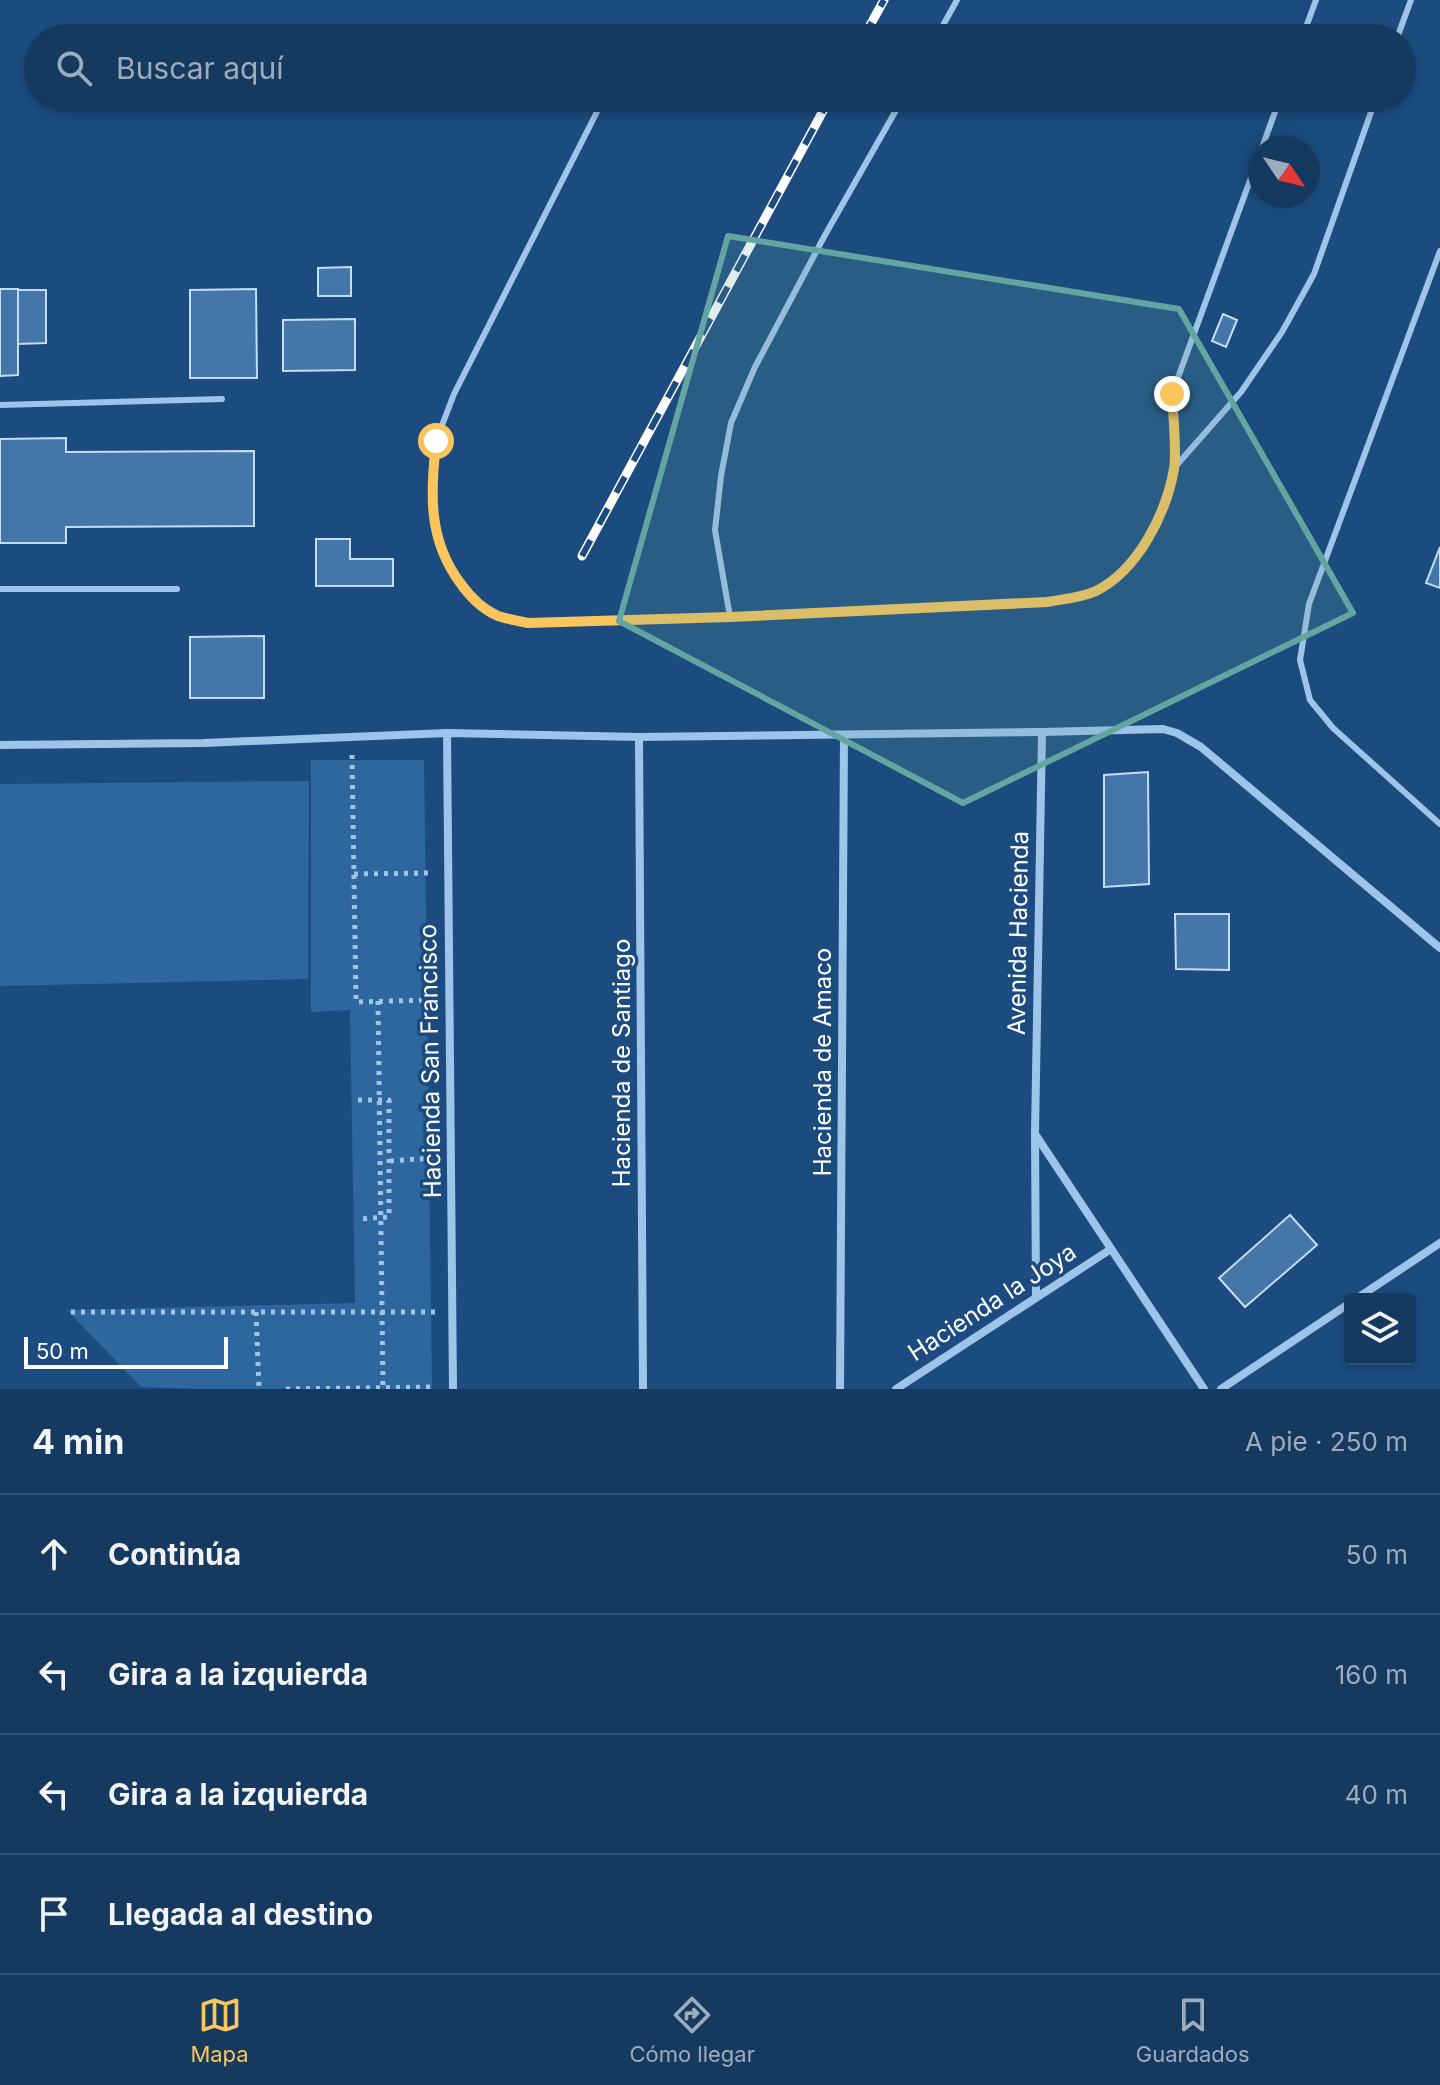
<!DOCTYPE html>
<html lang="es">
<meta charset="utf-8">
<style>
:root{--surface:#15395f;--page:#224468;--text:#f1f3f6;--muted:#9dacbd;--line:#345374;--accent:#fac55c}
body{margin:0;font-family:Inter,sans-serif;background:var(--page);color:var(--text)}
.controls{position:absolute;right:24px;bottom:24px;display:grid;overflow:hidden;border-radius:8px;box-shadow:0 4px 12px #0003}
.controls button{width:72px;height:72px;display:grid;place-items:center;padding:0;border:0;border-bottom:2px solid var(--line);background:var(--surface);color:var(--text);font:40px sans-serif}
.compass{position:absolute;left:1248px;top:136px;width:72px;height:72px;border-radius:50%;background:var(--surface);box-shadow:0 4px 12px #0003;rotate:125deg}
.scale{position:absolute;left:24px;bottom:20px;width:204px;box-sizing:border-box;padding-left:8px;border:4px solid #fff;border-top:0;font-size:22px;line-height:28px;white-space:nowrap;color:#fff;-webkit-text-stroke:6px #1c4c7f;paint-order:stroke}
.stop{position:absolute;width:24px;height:24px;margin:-18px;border:6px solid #fac55c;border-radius:50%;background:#fff}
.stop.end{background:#fac55c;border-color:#fff;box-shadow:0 2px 8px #0008}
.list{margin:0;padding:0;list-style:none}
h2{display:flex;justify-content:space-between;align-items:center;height:104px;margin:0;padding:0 32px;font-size:34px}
h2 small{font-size:26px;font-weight:400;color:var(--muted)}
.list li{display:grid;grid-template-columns:52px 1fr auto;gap:24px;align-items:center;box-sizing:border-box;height:120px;padding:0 32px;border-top:2px solid var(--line)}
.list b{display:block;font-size:30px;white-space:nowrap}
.list em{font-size:26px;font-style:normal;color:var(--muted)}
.icon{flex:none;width:44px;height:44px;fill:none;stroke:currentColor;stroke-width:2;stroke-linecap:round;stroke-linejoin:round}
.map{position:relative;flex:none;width:1440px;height:1389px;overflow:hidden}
.search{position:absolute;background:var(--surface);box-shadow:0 4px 12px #0003;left:24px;right:24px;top:24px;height:88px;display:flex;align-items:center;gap:20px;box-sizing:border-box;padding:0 28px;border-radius:44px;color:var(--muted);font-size:30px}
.sheet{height:584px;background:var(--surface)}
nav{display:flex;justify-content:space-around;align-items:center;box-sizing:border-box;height:112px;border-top:2px solid var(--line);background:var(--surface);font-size:22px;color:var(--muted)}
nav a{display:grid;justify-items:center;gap:4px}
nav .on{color:var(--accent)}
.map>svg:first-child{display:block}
</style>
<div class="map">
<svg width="1440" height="1389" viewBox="0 0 1440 1389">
<rect width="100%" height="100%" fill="#1c4c7f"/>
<!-- green -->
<g fill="#2e669e">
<polygon points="311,760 424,760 432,1389 199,1389 141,1387 67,1310 355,1303 350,1010 311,1012"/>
<polygon points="309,781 308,979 0,986 0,784"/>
</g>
<!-- building -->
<g fill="#4476a9" stroke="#c3ddf7" stroke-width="2">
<polygon points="351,267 351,296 318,296 318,268"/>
<polygon points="0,289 18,289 18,375 0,376"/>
<polygon points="256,289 257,378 190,378 190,290"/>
<polygon points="18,290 46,290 46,343 18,344"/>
<polygon points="1223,314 1237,320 1226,347 1212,341"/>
<polygon points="355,319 355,370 283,371 283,320"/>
<polygon points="66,438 66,452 254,451 254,526 66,527 66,543 0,543 0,439"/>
<polygon points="316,539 350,539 350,559 393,559 393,586 316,586"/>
<polygon points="1440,547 1440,588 1426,583"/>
<polygon points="264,636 264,698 190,698 190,637"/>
<polygon points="1148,772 1149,884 1104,887 1104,775"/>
<polygon points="1175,914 1229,914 1229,970 1176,969"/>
<polygon points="1290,1215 1317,1245 1245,1307 1219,1278"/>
</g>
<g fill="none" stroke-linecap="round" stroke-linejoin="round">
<!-- path -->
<g stroke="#9fc4e9" stroke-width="5" stroke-dasharray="4 6" stroke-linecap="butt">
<polyline points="352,755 356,1002 431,1000"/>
<polyline points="354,874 429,873"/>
<polyline points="378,1001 383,1387"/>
<polyline points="358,1100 389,1100 389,1217 358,1219"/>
<polyline points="390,1161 433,1158"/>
<polyline points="71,1312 435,1312"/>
<polyline points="256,1312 259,1389"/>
<polyline points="286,1389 435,1387"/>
</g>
<!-- service -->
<g stroke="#9fc4e9" stroke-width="6">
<polyline points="936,38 957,0"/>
<polyline points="1302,38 1316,0"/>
<polyline points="1397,38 1411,0"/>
<polyline points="604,98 454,394 436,441 431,493 437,540 453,574 473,601 498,616 528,623 730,617 1047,602 1070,598 1094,591 1119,576 1144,546 1162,511 1175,467 1241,392 1282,332 1314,274 1376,98"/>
<polyline points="1262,148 1280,98"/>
<polyline points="1440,251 1309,604 1300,660 1310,700 1333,728 1440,824"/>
<polyline points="0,405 222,399"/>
<polyline points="1175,467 1172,394 1260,153"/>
<polyline points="0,589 177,589"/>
<polyline points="730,617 715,530 721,476 731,423 755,367 825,235 903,98"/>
</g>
<!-- minor -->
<g stroke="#9fc4e9" stroke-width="8">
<polyline points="447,733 453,1389"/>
<polyline points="639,737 643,1389"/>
<polyline points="0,745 204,743 447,733 639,737 1042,732 1163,729 1177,733 1201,747 1440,948"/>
<polyline points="1035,1134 1204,1389"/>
<polyline points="1036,1297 1035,1133 1042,732"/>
<polyline points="1356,1299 1440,1243"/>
<polyline points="840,1389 844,735"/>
<polyline points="896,1389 1111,1249"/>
<polyline points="1221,1389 1350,1303"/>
</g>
<!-- rail casing -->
<g stroke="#fff" stroke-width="9">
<g id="rail">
<polyline points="863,38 884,0"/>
<polyline points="582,556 830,98"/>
</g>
</g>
<!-- rail -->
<use href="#rail" stroke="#1c4c7f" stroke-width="6" stroke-dasharray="18" stroke-linecap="butt"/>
</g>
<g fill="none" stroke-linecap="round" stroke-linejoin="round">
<!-- route -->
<path stroke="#fac55c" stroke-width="10" d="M436,441C431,494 427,539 461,584C471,598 482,609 498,616C507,619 518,621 528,623L730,617L1047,602C1063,599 1081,598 1096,591C1138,570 1166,514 1174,469C1177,450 1173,415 1172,394"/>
</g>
<!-- marked area -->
<path fill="#63a6a1" fill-opacity="0.2" stroke="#63a6a1" stroke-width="6" stroke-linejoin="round" d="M728,236L1179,309L1353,613L963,803L619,621Z"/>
<g text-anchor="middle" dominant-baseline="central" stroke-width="7" stroke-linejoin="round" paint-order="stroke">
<!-- street labels -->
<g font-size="24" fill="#fff" stroke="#1c4c7f">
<text transform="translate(1018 933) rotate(-89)">Avenida Hacienda</text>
<text transform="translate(430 1061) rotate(-91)">Hacienda San Francisco</text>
<text transform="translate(822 1062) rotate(-90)">Hacienda de Amaco</text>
<text transform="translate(621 1063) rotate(-90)">Hacienda de Santiago</text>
<text transform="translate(992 1302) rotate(-33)">Hacienda la Joya</text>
</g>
</g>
</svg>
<div class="controls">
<button><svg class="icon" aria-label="layers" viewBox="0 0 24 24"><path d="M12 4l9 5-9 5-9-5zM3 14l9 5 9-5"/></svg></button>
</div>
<svg class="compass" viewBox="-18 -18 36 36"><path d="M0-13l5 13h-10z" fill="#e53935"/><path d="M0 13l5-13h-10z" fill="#9dacbd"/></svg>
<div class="scale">50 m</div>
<div class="stop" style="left:436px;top:441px"></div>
<div class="stop end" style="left:1172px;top:394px"></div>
<div class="search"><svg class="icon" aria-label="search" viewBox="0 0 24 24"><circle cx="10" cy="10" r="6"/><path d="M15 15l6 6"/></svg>Buscar aquí</div>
</div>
<section class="sheet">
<h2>4 min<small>A pie · 250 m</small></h2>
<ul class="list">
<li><svg class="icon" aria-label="ahead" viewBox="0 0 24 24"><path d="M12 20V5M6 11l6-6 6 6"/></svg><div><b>Continúa</b></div><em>50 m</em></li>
<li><svg class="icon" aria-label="left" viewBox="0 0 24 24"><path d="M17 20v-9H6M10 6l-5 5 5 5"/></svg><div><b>Gira a la izquierda</b></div><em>160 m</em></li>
<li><svg class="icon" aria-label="left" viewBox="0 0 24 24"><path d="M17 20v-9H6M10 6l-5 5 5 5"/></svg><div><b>Gira a la izquierda</b></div><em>40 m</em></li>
<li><svg class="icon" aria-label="arrive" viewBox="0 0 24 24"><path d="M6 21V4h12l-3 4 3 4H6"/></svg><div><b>Llegada al destino</b></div></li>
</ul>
</section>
<nav>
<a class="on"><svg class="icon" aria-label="map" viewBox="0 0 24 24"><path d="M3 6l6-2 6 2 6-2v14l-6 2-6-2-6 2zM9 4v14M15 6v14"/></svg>Mapa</a>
<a><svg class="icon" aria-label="directions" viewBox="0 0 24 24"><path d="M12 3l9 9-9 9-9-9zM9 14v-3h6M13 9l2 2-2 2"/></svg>Cómo llegar</a>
<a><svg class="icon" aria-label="saved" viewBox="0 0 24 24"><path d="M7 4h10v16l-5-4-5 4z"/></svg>Guardados</a>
</nav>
